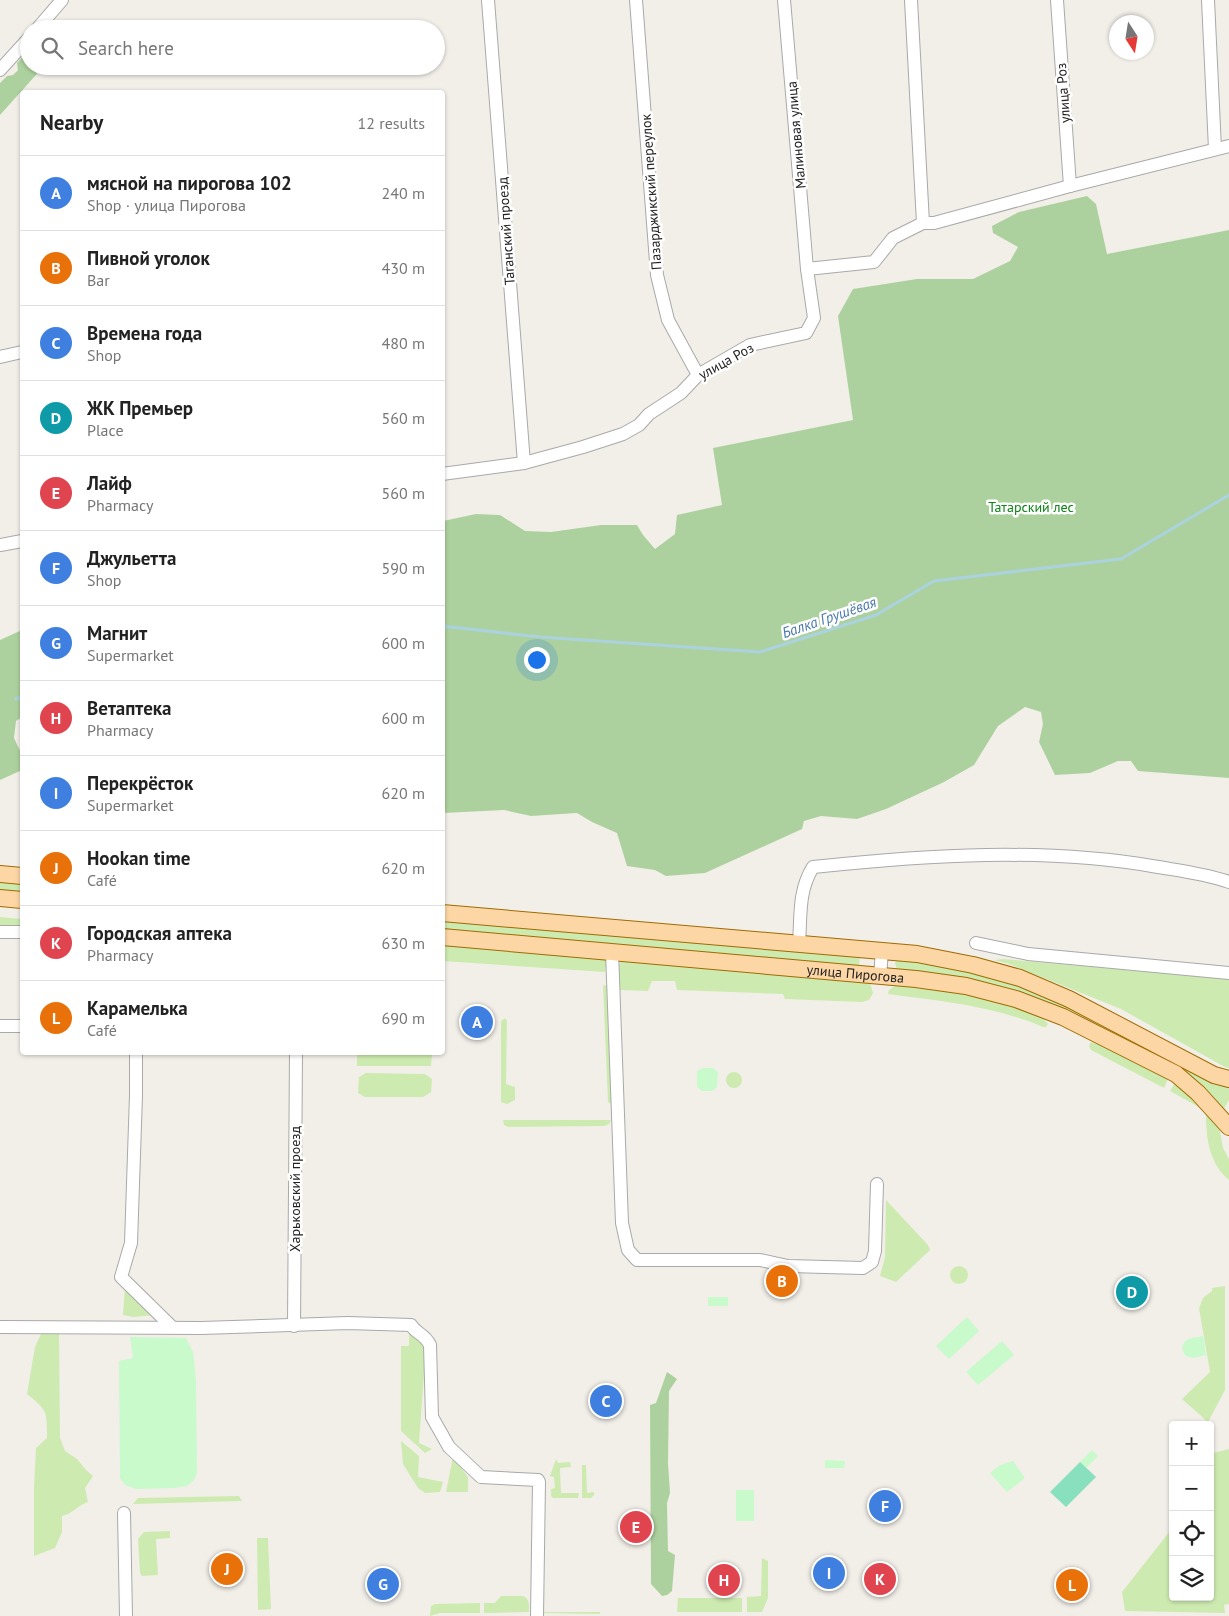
<!DOCTYPE html>
<meta charset="utf-8">
<style>
:root{--surface:#fff;--page:#f6f6f6;--text:#222;--muted:#767676;--line:#e0e0e0;--accent:#d40000}
body{margin:0;font-family:"PT Sans",sans-serif;background:var(--page);color:var(--text)}
.controls{position:absolute;right:15px;bottom:15px;display:grid;overflow:hidden;border-radius:5px;box-shadow:0 1px 4px #0004}
.controls button{width:45px;height:45px;display:grid;place-items:center;padding:0;border:0;border-bottom:1px solid var(--line);background:var(--surface);color:var(--text);font:25px sans-serif}
.compass{position:absolute;left:1109px;top:15px;width:45px;height:45px;border-radius:50%;background:var(--surface);box-shadow:0 1px 4px #0004;rotate:168deg}
.you{position:absolute;left:536px;top:659px;width:18px;height:18px;margin:-12px;border:4px solid #fff;border-radius:50%;background:#1a73e8;box-shadow:0 0 0 8px #1a73e833}
.badge{display:grid;place-items:center;width:32px;height:32px;border-radius:50%;background:var(--accent);color:#fff;font-size:16px;font-weight:700}
.pin{position:absolute;translate:-50% -50%;border:2px solid #fff;box-shadow:0 1px 5px #0006}
.list{margin:0;padding:0;list-style:none}
h2{display:flex;justify-content:space-between;align-items:center;height:65px;margin:0;padding:0 20px;font-size:21px}
h2 small{font-size:16px;font-weight:400;color:var(--muted)}
.list li{display:grid;grid-template-columns:32px 1fr auto;gap:15px;align-items:center;box-sizing:border-box;height:75px;padding:0 20px;border-top:1px solid var(--line)}
.list b{display:block;font-size:19px;white-space:nowrap}
.list p{margin:0;font-size:16px;white-space:nowrap;color:var(--muted)}
.list em{font-size:16px;font-style:normal;color:var(--muted)}
.icon{flex:none;width:28px;height:28px;fill:none;stroke:currentColor;stroke-width:2;stroke-linecap:round;stroke-linejoin:round}
.map{position:relative;flex:none;width:1229px;height:1616px;overflow:hidden}
.search{position:absolute;background:var(--surface);box-shadow:0 1px 4px #0004;left:20px;top:20px;width:425px;height:55px;display:flex;align-items:center;gap:12px;box-sizing:border-box;padding:0 18px;border-radius:28px;color:var(--muted);font-size:19px}
.panel{position:absolute;background:var(--surface);box-shadow:0 1px 4px #0004;left:20px;top:90px;width:425px;height:965px;border-radius:5px}
.map>svg:first-child{display:block}
</style>
<div class="map">
<svg width="1229" height="1616" viewBox="0 0 1229 1616">
<rect width="100%" height="100%" fill="#f2efe9"/>
<!-- grass -->
<g fill="#cdebb0">
<polygon points="0,878 22,880 22,893 0,891"/>
<polygon points="0,917 22,919 22,926 0,928"/>
<polygon points="442,917 860,953 859,967 443,930"/>
<polygon points="442,940 608,959 605,972 443,961"/>
<path d="M901,958L1025,985L1229,1085V1100L1224,1109C1198,1075 1173,1064 1136,1045C1087,1019 1037,996 983,982C956,975 928,973 900,970L897,969L895,964L896,960Z"/>
<polygon points="1003,959 1229,979 1229,1068 1225,1067 1121,1009 1009,964 994,960"/>
<polygon points="622,960 870,982 873,993 869,1000 862,1002 785,999 783,994 677,990 675,981 652,981 648,991 620,990 618,966"/>
<polygon points="606,985 608,986 612,1103 611,1104 608,1102 603,986"/>
<path d="M896,985C932,989 1026,995 1048,1024L1046,1027H1043C994,1006 941,1001 888,994L889,990Z"/>
<polygon points="505,1018 507,1021 506,1084 515,1087 515,1100 507,1104 501,1102 501,1021"/>
<polygon points="1091,1042 1123,1054 1169,1077 1164,1088 1091,1050 1089,1046"/>
<polygon points="357,1053 432,1053 431,1066 357,1066"/>
<circle cx="734" cy="1080" r="8"/>
<polygon points="366,1073 425,1074 432,1079 431,1092 423,1097 365,1097 358,1093 359,1077"/>
<path d="M1176,1081L1197,1097L1213,1113L1218,1121L1223,1148L1229,1159V1180C1208,1162 1206,1137 1206,1111L1170,1091Z"/>
<polygon points="503,1120 611,1120 609,1124 604,1126 508,1127 504,1125"/>
<polygon points="886,1200 928,1245 930,1250 896,1282 880,1276 885,1257"/>
<circle cx="959" cy="1275" r="9"/>
<polygon points="125,1286 155,1315 133,1317 123,1315"/>
<polygon points="1225,1286 1225,1390 1208,1422 1182,1399 1210,1372 1199,1308 1203,1298 1212,1291 1212,1288"/>
<polygon points="409,1332 414,1333 426,1346 419,1443 432,1449 425,1453 401,1431 401,1346 409,1346"/>
<path d="M41,1334H59L60,1438L65,1451L77,1459L86,1470L93,1476L85,1488L88,1502C78,1505 72,1514 62,1516V1532L55,1548L34,1556V1487L36,1448L47,1438C47,1412 48,1411 27,1394L35,1347Z"/>
<polygon points="401,1441 419,1456 418,1477 443,1482 440,1492 425,1493 418,1488 403,1464"/>
<polygon points="1229,1449 1229,1604 1224,1605 1225,1613 1125,1611 1122,1592 1170,1531 1173,1496 1173,1597 1210,1597 1210,1456 1213,1453"/>
<polygon points="453,1457 468,1477 468,1492 446,1492"/>
<polygon points="556,1459 558,1463 570,1462 571,1467 560,1468 561,1493 579,1493 578,1498 553,1498 551,1496 551,1489 555,1488 554,1477 550,1476"/>
<polygon points="582,1465 586,1465 587,1493 594,1492 594,1495 591,1498 582,1498"/>
<polygon points="239,1496 242,1501 133,1504 138,1498"/>
<polygon points="170,1531 170,1538 156,1539 158,1575 142,1576 140,1573 138,1539 144,1532"/>
<polygon points="257,1538 268,1538 271,1609 258,1610"/>
<polygon points="762,1558 768,1561 768,1598 762,1612 747,1612 747,1597 761,1596"/>
<path d="M501,1596H523C530,1599 529,1605 529,1612L484,1613V1603H495Z"/>
<polygon points="678,1598 742,1598 742,1612 677,1612"/>
<polygon points="480,1603 480,1613 440,1613 430,1616 431,1606 435,1604"/>
<polygon points="542,1612 600,1612 600,1614 542,1613"/>
</g>
<!-- forest -->
<g fill="#add19e">
<polygon points="29,50 29,66 44,66 0,115 0,83 7,76 13,75 18,70 17,63"/>
<polygon points="1087,196 1096,204 1107,254 1229,230 1229,778 1138,771 1131,761 1118,761 1090,773 1055,775 1039,742 1043,724 1041,712 1025,707 998,726 974,765 944,782 886,809 857,819 821,816 804,821 802,829 705,873 666,876 655,870 627,866 617,833 592,822 577,813 531,816 504,810 443,813 443,521 476,514 500,515 525,531 551,532 601,525 637,525 643,535 655,549 675,534 677,515 722,505 713,448 853,420 838,316 853,289 917,279 973,279 1010,261 1018,247 993,233 992,226 1019,212"/>
<polygon points="22,630 22,717 16,721 14,738 22,755 22,770 0,780 0,640"/>
<polygon points="667,1372 677,1379 669,1391 668,1463 670,1493 667,1503 668,1551 675,1555 672,1591 667,1595 662,1596 651,1584 650,1405 656,1403"/>
</g>
<!-- park -->
<g fill="#c8facc">
<polygon points="703,1068 713,1068 718,1072 717,1087 712,1091 702,1091 697,1087 697,1071"/>
<rect x="708" y="1297" width="20" height="9"/>
<polygon points="967,1317 979,1331 949,1359 936,1346"/>
<path d="M1203,1336L1206,1355L1193,1358L1186,1356L1182,1349C1184,1337 1193,1338 1203,1336Z"/>
<polygon points="130,1337 186,1338 193,1352 196,1380 197,1473 194,1480 187,1486 174,1488 136,1489 125,1485 120,1478 119,1361 133,1358"/>
<polygon points="1002,1341 1014,1355 978,1385 966,1372"/>
<polygon points="1092,1450 1098,1456 1086,1468 1080,1462"/>
<polygon points="825,1460 845,1461 844,1468 825,1468"/>
<polygon points="1013,1461 1025,1478 1007,1492 990,1473 1000,1465"/>
<rect x="736" y="1490" width="18" height="31"/>
</g>
<!-- pitch -->
<polygon fill="#88e0be" points="1080,1462 1096,1477 1066,1507 1050,1492"/>
<g fill="none" stroke-linecap="round" stroke-linejoin="round">
<!-- stream -->
<g stroke="#aad3df" stroke-width="3">
<polyline points="442,626 540,637 760,652 876,615 934,581 1121,559 1229,495"/>
<polyline points="16,699 22,697"/>
</g>
<!-- minor casing -->
<g stroke="#a9a9a9" stroke-width="14">
<g id="minor">
<polyline points="488,0 524,463"/>
<polyline points="636,0 657,275 668,320 698,375"/>
<polyline points="784,0 807,269"/>
<polyline points="911,0 923,223"/>
<polyline points="1057,0 1070,186"/>
<polyline points="1208,0 1215,149"/>
<polyline points="37,29 62,0"/>
<polyline points="0,70 29,38"/>
<polyline points="0,357 22,352"/>
<polyline points="442,474 524,463 583,447 623,434 639,425 649,414 681,393 698,375 750,345 806,333 814,318 807,269 874,262 893,238 923,223 934,223 1070,186 1229,146"/>
<polyline points="0,545 22,541"/>
<polyline points="0,932 22,932"/>
<polyline points="976,943 1028,954 1229,973"/>
<path d="M799,944C801,916 798,891 813,867C928,855 1044,847 1158,867C1182,871 1206,874 1229,882"/>
<polyline points="612,952 622,1223 628,1250 637,1260 760,1260 788,1266 863,1268 872,1262 875,1251 877,1184"/>
<polyline points="880,976 882,951"/>
<polyline points="0,1026 22,1026"/>
<polyline points="136,1052 136,1095 131,1243 121,1277 172,1327"/>
<polyline points="294,1326 296,1052"/>
<path d="M0,1327L201,1328L348,1323L411,1325C416,1334 424,1333 430,1345L432,1417L449,1447L481,1477L538,1480L539,1482L537,1616"/>
<polyline points="124,1513 126,1616"/>
</g>
</g>
<!-- major casing -->
<g stroke="#a06b00" stroke-width="18">
<g id="major">
<polyline points="0,874 22,876"/>
<polyline points="0,898 22,900"/>
<polyline points="442,913 917,954 973,965 1020,978 1069,999 1214,1075 1229,1079"/>
<path id="s1" d="M442,937L916,979L966,986L1016,999L1063,1017L1176,1074L1198,1093L1229,1127"/>
</g>
</g>
<!-- minor -->
<use href="#minor" stroke="#fff" stroke-width="12"/>
<!-- major -->
<use href="#major" stroke="#fcd6a4" stroke-width="16"/>
</g>
<g text-anchor="middle" dominant-baseline="central" stroke-width="5" stroke-linejoin="round" paint-order="stroke">
<!-- street labels -->
<g font-size="14" fill="#222" stroke="#fff">
<text transform="translate(1063 93) rotate(-94)">улица Роз</text>
<text transform="translate(796 135) rotate(-95)">Малиновая улица</text>
<text transform="translate(651 192) rotate(-94)">Пазарджикский переулок</text>
<text transform="translate(506 231) rotate(-94)">Таганский проезд</text>
<text transform="translate(726 361) rotate(-29)">улица Роз</text>
<text stroke="none"><textPath href="#s1" startOffset="415">улица Пирогова</textPath></text>
<text transform="translate(295 1189) rotate(-90)">Харьковский проезд</text>
</g>
<!-- park labels -->
<g font-size="14" fill="#0c8416" stroke="#fff">
<text x="1031" y="507">Татарский лес</text>
</g>
<!-- water labels -->
<g font-size="15" font-style="italic" fill="#4a7aab" stroke="#fff">
<text transform="translate(829 617) rotate(-19)">Балка Грушёвая</text>
</g>
</g>
</svg>
<div class="controls">
<button>+</button>
<button>−</button>
<button><svg class="icon" aria-label="locate" viewBox="0 0 24 24"><circle cx="12" cy="12" r="6"/><path d="M12 2v4M12 18v4M2 12h4M18 12h4"/></svg></button>
<button><svg class="icon" aria-label="layers" viewBox="0 0 24 24"><path d="M12 4l9 5-9 5-9-5zM3 14l9 5 9-5"/></svg></button>
</div>
<svg class="compass" viewBox="-18 -18 36 36"><path d="M0-13l5 13h-10z" fill="#e53935"/><path d="M0 13l5-13h-10z" fill="#767676"/></svg>
<div class="you"></div>
<div class="pin badge" style="left:477px;top:1022px;background:#3f7fe0">A</div>
<div class="pin badge" style="left:782px;top:1281px;background:#e8710a">B</div>
<div class="pin badge" style="left:606px;top:1401px;background:#3f7fe0">C</div>
<div class="pin badge" style="left:1132px;top:1292px;background:#0f9aa8">D</div>
<div class="pin badge" style="left:636px;top:1527px;background:#e0444e">E</div>
<div class="pin badge" style="left:885px;top:1506px;background:#3f7fe0">F</div>
<div class="pin badge" style="left:383px;top:1584px;background:#3f7fe0">G</div>
<div class="pin badge" style="left:724px;top:1580px;background:#e0444e">H</div>
<div class="pin badge" style="left:829px;top:1573px;background:#3f7fe0">I</div>
<div class="pin badge" style="left:227px;top:1569px;background:#e8710a">J</div>
<div class="pin badge" style="left:880px;top:1579px;background:#e0444e">K</div>
<div class="pin badge" style="left:1072px;top:1585px;background:#e8710a">L</div>
<div class="search"><svg class="icon" aria-label="search" viewBox="0 0 24 24"><circle cx="10" cy="10" r="6"/><path d="M15 15l6 6"/></svg>Search here</div>
<section class="panel">
<h2>Nearby<small>12 results</small></h2>
<ul class="list">
<li><span class="badge" style="background:#3f7fe0">A</span><div><b>мясной на пирогова 102</b><p>Shop · улица Пирогова</p></div><em>240 m</em></li>
<li><span class="badge" style="background:#e8710a">B</span><div><b>Пивной уголок</b><p>Bar</p></div><em>430 m</em></li>
<li><span class="badge" style="background:#3f7fe0">C</span><div><b>Времена года</b><p>Shop</p></div><em>480 m</em></li>
<li><span class="badge" style="background:#0f9aa8">D</span><div><b>ЖК Премьер</b><p>Place</p></div><em>560 m</em></li>
<li><span class="badge" style="background:#e0444e">E</span><div><b>Лайф</b><p>Pharmacy</p></div><em>560 m</em></li>
<li><span class="badge" style="background:#3f7fe0">F</span><div><b>Джульетта</b><p>Shop</p></div><em>590 m</em></li>
<li><span class="badge" style="background:#3f7fe0">G</span><div><b>Магнит</b><p>Supermarket</p></div><em>600 m</em></li>
<li><span class="badge" style="background:#e0444e">H</span><div><b>Ветаптека</b><p>Pharmacy</p></div><em>600 m</em></li>
<li><span class="badge" style="background:#3f7fe0">I</span><div><b>Перекрёсток</b><p>Supermarket</p></div><em>620 m</em></li>
<li><span class="badge" style="background:#e8710a">J</span><div><b>Hookan time</b><p>Café</p></div><em>620 m</em></li>
<li><span class="badge" style="background:#e0444e">K</span><div><b>Городская аптека</b><p>Pharmacy</p></div><em>630 m</em></li>
<li><span class="badge" style="background:#e8710a">L</span><div><b>Карамелька</b><p>Café</p></div><em>690 m</em></li>
</ul>
</section>
</div>
